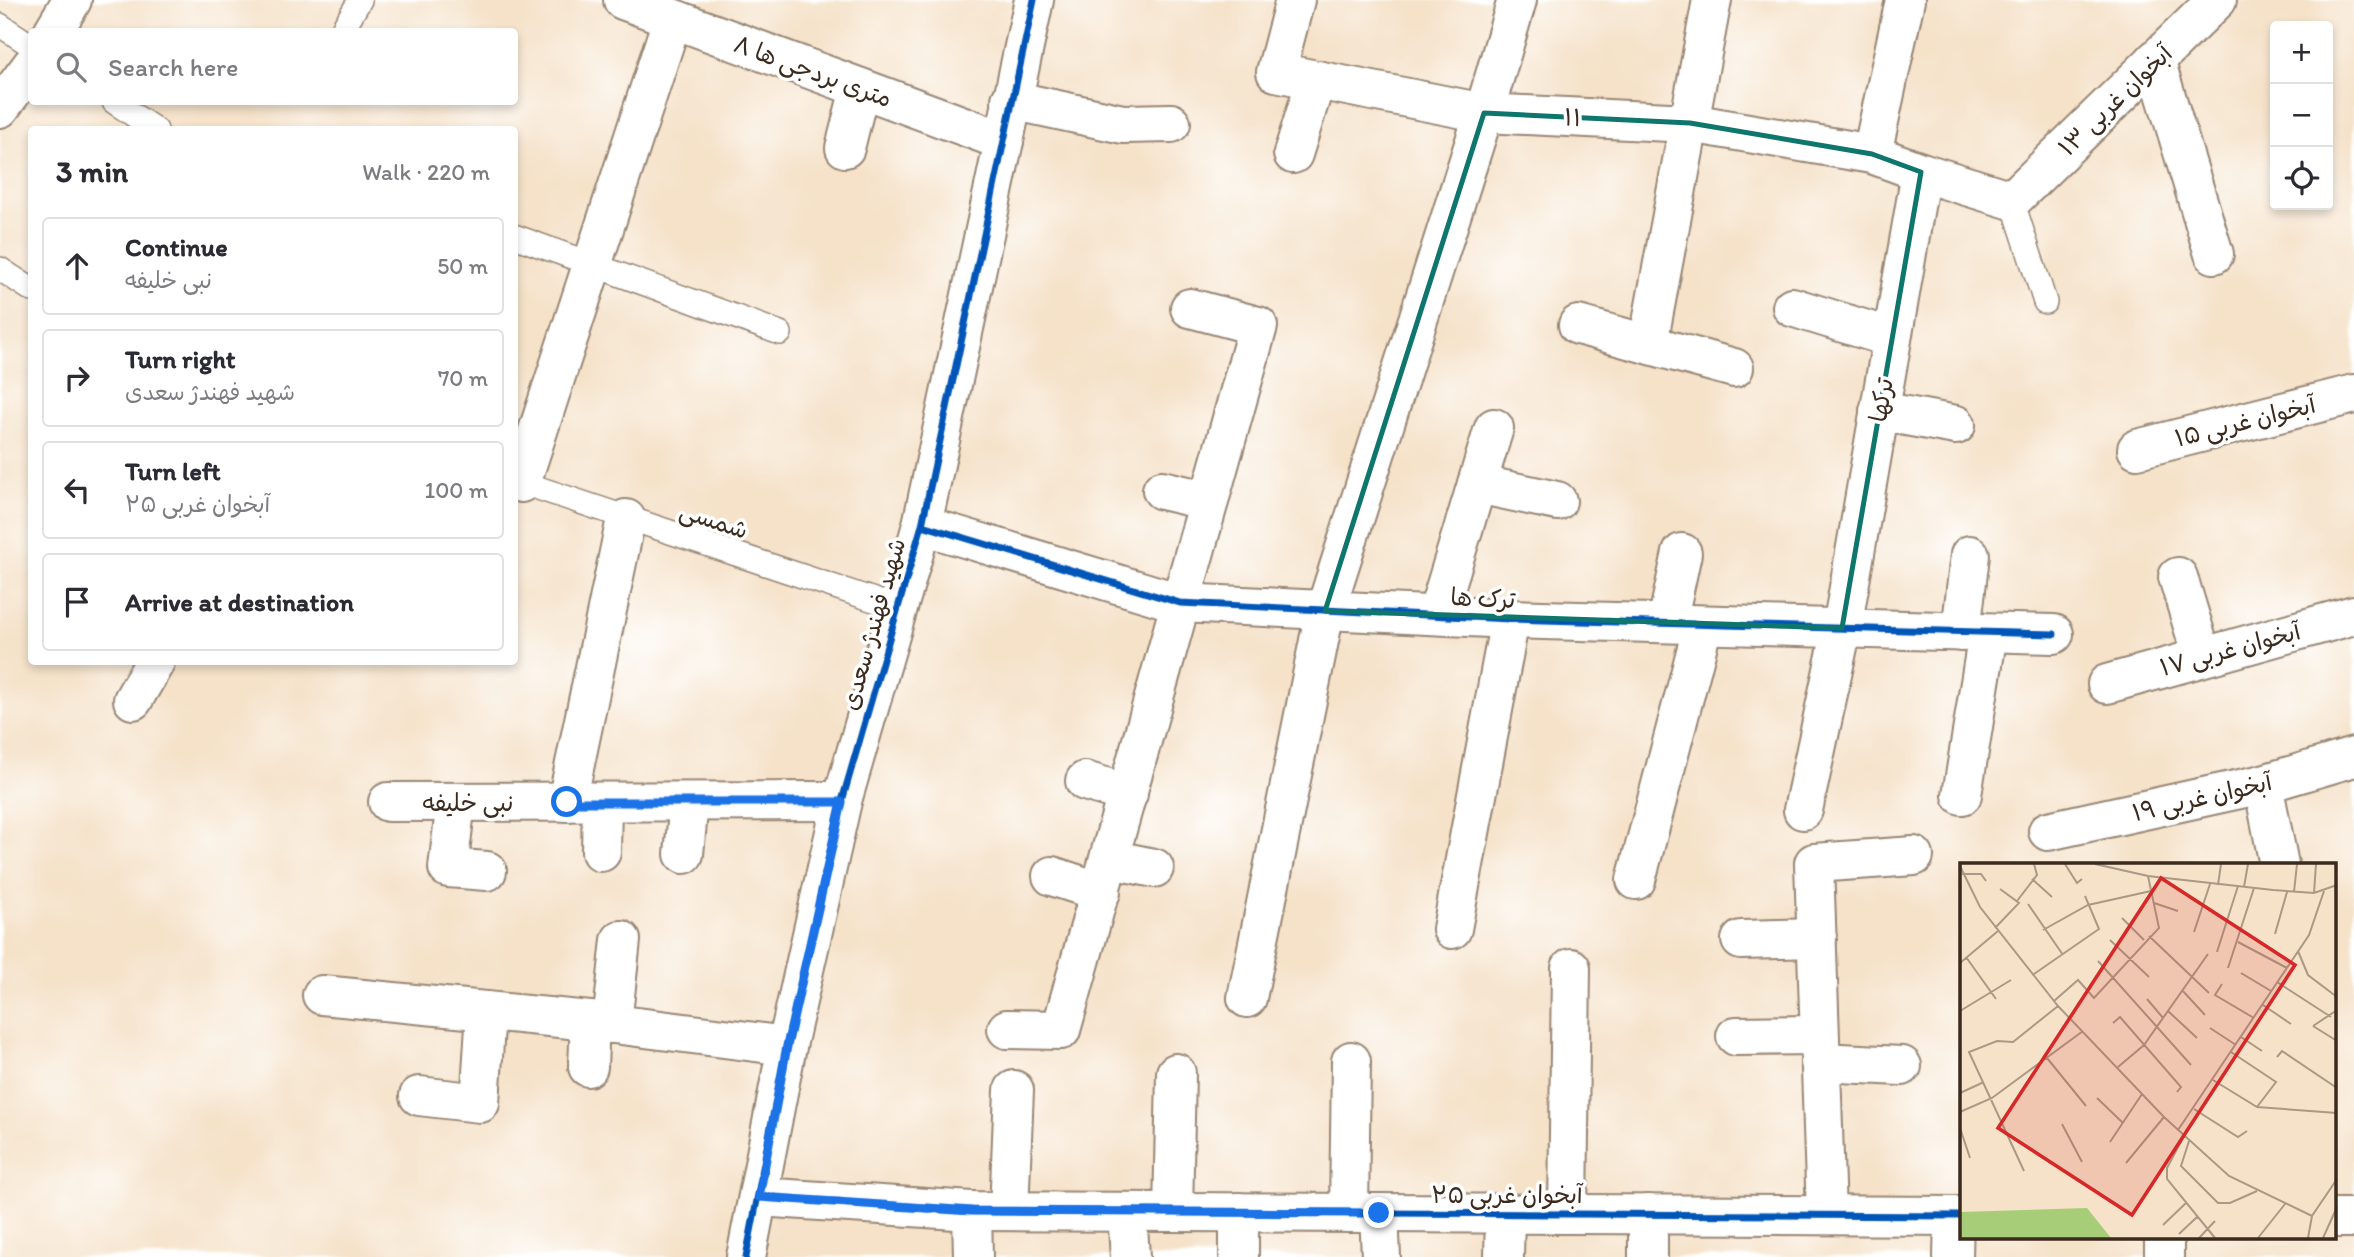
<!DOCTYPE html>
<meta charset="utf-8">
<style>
:root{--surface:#fff;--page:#f7f7f7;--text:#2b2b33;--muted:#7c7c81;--line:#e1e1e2}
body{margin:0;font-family:Itim,"Playpen Sans Arabic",sans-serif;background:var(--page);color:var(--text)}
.controls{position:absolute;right:21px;top:21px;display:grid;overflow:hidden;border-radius:7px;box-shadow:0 4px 10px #0003}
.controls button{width:63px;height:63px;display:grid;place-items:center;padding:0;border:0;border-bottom:2px solid var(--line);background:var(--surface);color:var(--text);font:35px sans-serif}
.stop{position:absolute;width:21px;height:21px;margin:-16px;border:5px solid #1a73e8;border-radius:50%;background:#fff}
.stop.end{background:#1a73e8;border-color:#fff;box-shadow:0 2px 7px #0008}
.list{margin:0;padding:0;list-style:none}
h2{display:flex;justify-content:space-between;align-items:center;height:91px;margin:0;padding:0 28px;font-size:30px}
h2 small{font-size:23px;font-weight:400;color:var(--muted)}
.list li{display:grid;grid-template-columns:46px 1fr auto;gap:21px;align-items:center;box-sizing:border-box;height:98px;margin:0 14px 14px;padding:0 14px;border:2px solid var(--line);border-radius:7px}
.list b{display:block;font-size:26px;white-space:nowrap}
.list p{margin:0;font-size:23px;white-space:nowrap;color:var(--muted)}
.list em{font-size:23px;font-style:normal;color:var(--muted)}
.icon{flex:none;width:38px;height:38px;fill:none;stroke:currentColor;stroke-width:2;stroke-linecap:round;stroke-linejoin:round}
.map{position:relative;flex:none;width:2354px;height:1257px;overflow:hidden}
.search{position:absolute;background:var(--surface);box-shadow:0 4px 10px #0003;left:28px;top:28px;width:490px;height:77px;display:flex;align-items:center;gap:18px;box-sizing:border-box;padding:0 24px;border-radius:7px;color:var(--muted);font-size:26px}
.panel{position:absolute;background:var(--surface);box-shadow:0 4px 10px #0003;left:28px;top:126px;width:490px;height:539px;border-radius:7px}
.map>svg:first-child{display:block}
</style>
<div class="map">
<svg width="2354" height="1257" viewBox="0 0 2354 1257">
<rect width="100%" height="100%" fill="#fff"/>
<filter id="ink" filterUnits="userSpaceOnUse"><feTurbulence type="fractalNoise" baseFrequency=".0143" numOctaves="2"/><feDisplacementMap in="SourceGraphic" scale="14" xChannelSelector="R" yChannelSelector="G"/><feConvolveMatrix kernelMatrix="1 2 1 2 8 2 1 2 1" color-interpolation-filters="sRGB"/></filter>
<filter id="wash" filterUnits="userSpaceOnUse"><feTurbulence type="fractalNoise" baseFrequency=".00686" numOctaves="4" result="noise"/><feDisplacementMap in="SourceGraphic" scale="28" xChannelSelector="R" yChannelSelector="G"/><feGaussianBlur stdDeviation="1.57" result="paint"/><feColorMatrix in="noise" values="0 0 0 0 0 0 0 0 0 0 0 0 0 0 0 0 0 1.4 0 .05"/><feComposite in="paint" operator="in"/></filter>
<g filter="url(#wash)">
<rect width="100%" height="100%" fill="#f5e2c9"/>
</g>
<g filter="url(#ink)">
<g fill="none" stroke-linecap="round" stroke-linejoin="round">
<!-- service casing -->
<g stroke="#988674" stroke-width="26">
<g id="service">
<polyline points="0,25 32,46"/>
<polyline points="341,32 360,0"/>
<polyline points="114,102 156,130"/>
<polyline points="2012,200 2045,302"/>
<polyline points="514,236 780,333"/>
<polyline points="0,269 32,290"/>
<polyline points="514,480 898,608"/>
</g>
</g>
<!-- minor casing -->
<g stroke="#988674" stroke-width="42">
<g id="minor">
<polyline points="623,0 1004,141"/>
<polyline points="1295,0 1276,72 1484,113 1690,123 1872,154 1921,172 2012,200 2217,0"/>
<polyline points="53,32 72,0"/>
<polyline points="2155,60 2214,254"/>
<polyline points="1011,100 1123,124 1171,123"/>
<polyline points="0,108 32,65"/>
<polyline points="845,148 860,88"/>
<polyline points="1293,154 1316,80"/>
<polyline points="1872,154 1905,0"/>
<polyline points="1792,307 1892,338"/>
<polyline points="1578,325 1734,368"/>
<polyline points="1648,344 1712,0"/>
<polyline points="1879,411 1956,425"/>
<polyline points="2137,449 2354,394"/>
<polyline points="521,483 672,20"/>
<polyline points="1477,484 1557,501"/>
<polyline points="1162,490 1209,501"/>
<polyline points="922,525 1180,603 1510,619 2054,634"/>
<polyline points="2178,577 2202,656"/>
<polyline points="1437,615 1494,428"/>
<polyline points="1667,623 1682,553"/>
<polyline points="1961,632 1970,555"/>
<polyline points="2107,684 2354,615"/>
<polyline points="133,700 155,662"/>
<polyline points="1085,781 1128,794"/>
<polyline points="2263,784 2279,865"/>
<polyline points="1962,795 1988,633"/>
<polyline points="388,802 842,801"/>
<polyline points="456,802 448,868 487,871"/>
<polyline points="567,802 626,519"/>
<polyline points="1803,810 1842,628 1921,172"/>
<polyline points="2048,831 2263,784 2354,757"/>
<polyline points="601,852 602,802"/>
<polyline points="684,854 689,802"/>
<polyline points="1110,859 1154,868"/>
<polyline points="1052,876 1101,892"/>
<polyline points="1636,880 1703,625"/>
<polyline points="1452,929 1510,619"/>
<polyline points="1741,940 1817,938"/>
<polyline points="322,995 590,1021 787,1046"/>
<polyline points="1247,998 1325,611 1484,113 1517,0"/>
<polyline points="612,1024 621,940"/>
<polyline points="1007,1029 1061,1030 1258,326 1190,308"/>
<polyline points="1736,1036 1819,1035"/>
<polyline points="1820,1062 1902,1066"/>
<polyline points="588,1067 590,1021"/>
<polyline points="419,1096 480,1103 486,1011"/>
<polyline points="759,1197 972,1211 1962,1216"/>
<polyline points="972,1211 973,1257"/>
<polyline points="1009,1211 1014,1090"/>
<polyline points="1127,1212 1130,1257"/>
<polyline points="1173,1212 1176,1073"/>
<polyline points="1349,1213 1351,1061"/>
<polyline points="1379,1213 1381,1257"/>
<polyline points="1568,1214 1571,968"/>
<polyline points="1826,1215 1814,863 1914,856"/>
<polyline points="2335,1218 2354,1218"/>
<polyline points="1239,1257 1239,1212"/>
<polyline points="1504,1257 1505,1214"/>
<polyline points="1648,1257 1648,1214"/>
<polyline points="1953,1257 1954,1216"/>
<polyline points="2164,1257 2164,1238"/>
</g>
</g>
<!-- tertiary casing -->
<g stroke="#988674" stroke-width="42">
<polyline id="tertiary" points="746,1257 787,1046 842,801 922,525 1034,0"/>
</g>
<!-- service -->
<use href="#service" stroke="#fff" stroke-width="23"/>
<!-- minor -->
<use href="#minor" stroke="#fff" stroke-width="38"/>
<!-- tertiary -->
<use href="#tertiary" stroke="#fff" stroke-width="38"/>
<!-- cycleway casing -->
<g stroke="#fff" stroke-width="11">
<g id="cycleway">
<polyline points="922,525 1180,603 1510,619 2054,634"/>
<polyline points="759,1197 972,1211 1962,1216"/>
<polyline points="746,1257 787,1046 842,801 922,525 1034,0"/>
</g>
</g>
<!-- cycleway -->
<use href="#cycleway" stroke="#0057b8" stroke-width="7"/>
</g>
</g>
<g fill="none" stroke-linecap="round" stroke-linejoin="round" filter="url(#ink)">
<!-- route -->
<polyline stroke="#1a73e8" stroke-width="9" points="567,802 842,802 787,1046 759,1197 972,1211 1379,1213"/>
</g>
<!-- marked area -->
<path fill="none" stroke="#0f766e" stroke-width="5" stroke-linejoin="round" d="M1484,113L1690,123L1872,154L1921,172L1842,628L1325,611Z"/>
<g text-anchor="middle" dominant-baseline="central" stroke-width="7" stroke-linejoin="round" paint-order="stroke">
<!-- street labels -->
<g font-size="24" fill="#3b2a1e" stroke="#fff">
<text transform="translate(813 71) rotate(20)">۸ متری بردجی ها</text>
<text transform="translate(2115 100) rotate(-44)">آبخوان غربی ۱۳</text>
<text transform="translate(1573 117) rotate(3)">۱۱</text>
<text transform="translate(1881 400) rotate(-80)">ترکها</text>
<text transform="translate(2245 421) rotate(-14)">آبخوان غربی ۱۵</text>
<text transform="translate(714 520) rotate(18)">شمسی</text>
<text transform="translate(1483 598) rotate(3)">ترک ها</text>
<text transform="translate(873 624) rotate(-74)">شهید فهندژ سعدی</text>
<text transform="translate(2230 649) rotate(-15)">آبخوان غربی ۱۷</text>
<text transform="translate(2202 797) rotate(-13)">آبخوان غربی ۱۹</text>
<text x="468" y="802">نبی خلیفه</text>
<text x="1507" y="1194">آبخوان غربی ۲۵</text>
</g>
</g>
<!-- overview -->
<g transform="translate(1960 863)">
<rect width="376" height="376" fill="#f5e2c9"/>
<path d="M127,345L151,375H0V349Z" fill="#a7cd78"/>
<path fill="none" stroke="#ab9885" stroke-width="2" d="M105,1L117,20L122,16M135,1L188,13L313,27L354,30L377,22M0,3L20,44L98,143L204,254L269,313L352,353M2,11H21L26,18M72,16L92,34M258,22L261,1M284,24L288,1M334,29L337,1M354,30L356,1M57,38L77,12L74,1M194,40L218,48M68,41L103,92M162,55L184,77M35,65L59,40L40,26M83,67L128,42L191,28M234,69L250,21M315,71L327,29M189,73L249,130M150,77L189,114M278,79L327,105M338,88L348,112L377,134M257,89L278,23M6,94L36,136M138,98L231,202M0,100L38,68M268,105L294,25M281,110L311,128M74,111L139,66L125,33M317,119L371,154M262,121L255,132L294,155M222,127L245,152M187,136L203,155M94,138L118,117L134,135L199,65L188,13M303,142L331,161M0,148L51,117M208,148L237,175M153,160L160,154L221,224L217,229M353,163L377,147M353,163L377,178M250,165L276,182M281,174L302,188M271,189L316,219L297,244M317,194L322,188L377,225M87,195L126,243M158,204L184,182L248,91M253,217L297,244L377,250M0,230L24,219M137,235L163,260M234,246L278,274L287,268M0,249L32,235L123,168M102,261L122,299M0,265L10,295M218,267L349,72L364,28M224,273L207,305V316L255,375M229,278L221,303L258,340H270L297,328M150,279L182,231M166,300L204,254M64,308L9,189L37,178L53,179L98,143M203,362L226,340M219,371L237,354M239,375L255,358M298,375L325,341M348,375L352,353L377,316M363,375L377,344"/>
<path fill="#d62828" fill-opacity="0.15" stroke="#d62828" stroke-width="3.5" d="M201,15L335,102L172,352L38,265Z"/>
<rect width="376" height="376" fill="none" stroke="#3b2a1e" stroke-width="3.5"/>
</g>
</svg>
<div class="controls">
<button>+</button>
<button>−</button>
<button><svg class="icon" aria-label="locate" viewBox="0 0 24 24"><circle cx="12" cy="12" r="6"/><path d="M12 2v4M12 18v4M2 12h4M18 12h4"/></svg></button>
</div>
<div class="stop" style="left:567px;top:802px"></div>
<div class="stop end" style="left:1379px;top:1213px"></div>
<div class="search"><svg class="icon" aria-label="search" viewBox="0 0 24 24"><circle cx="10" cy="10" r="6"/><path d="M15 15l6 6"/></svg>Search here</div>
<section class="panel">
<h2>3 min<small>Walk · 220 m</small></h2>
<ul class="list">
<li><svg class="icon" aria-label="ahead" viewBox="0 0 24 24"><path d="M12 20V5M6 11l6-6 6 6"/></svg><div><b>Continue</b><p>نبی خلیفه</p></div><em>50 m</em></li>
<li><svg class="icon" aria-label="right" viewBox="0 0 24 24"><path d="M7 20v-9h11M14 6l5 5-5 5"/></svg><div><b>Turn right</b><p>شهید فهندژ سعدی</p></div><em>70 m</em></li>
<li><svg class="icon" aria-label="left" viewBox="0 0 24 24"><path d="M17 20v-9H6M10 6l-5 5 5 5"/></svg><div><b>Turn left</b><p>آبخوان غربی ۲۵</p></div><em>100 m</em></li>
<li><svg class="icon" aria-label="arrive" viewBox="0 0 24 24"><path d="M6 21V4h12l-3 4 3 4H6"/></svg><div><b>Arrive at destination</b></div></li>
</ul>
</section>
</div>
